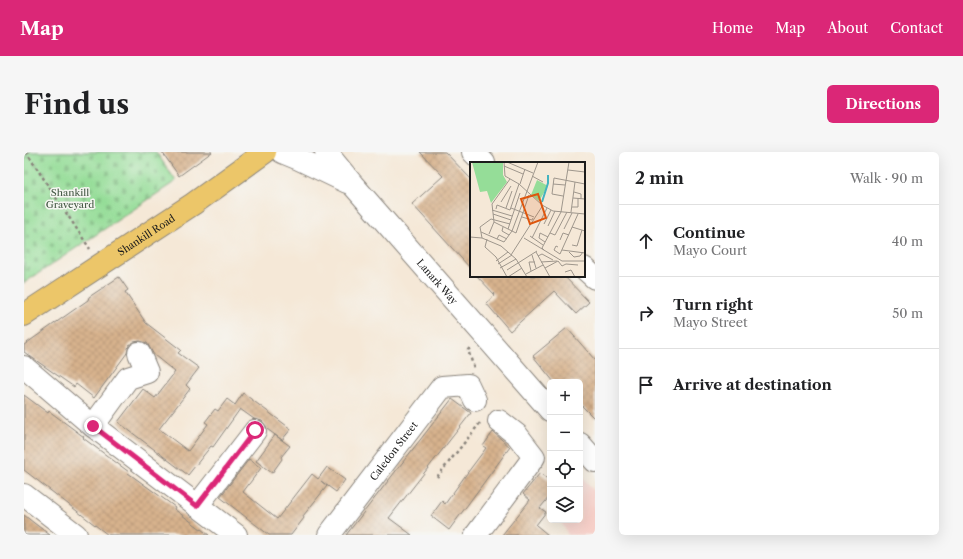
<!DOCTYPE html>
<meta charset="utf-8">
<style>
:root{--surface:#fff;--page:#f6f6f6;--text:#202124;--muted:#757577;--line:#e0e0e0;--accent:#db2777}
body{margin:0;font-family:"Libre Caslon Text",serif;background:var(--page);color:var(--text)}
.controls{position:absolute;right:12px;bottom:12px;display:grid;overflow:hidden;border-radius:6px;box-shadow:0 4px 16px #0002}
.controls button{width:36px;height:36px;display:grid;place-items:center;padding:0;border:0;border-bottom:1px solid var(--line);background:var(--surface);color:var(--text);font:20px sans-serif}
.stop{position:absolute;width:12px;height:12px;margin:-9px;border:3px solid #db2777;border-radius:50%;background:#fff}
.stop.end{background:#db2777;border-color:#fff;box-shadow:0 1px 4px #0008}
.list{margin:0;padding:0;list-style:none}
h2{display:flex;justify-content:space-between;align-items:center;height:52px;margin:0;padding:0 16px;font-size:17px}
h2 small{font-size:13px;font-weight:400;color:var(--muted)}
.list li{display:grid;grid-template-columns:26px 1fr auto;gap:12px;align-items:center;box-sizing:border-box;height:72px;padding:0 16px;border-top:1px solid var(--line)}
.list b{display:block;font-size:15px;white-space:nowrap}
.list p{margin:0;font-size:13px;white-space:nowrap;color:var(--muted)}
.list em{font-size:13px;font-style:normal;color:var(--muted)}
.icon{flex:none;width:22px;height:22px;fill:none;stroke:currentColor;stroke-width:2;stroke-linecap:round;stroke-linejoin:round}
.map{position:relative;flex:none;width:571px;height:383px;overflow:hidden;border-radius:6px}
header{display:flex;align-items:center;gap:24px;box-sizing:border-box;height:56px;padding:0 20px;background:var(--accent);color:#fff}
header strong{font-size:19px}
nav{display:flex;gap:22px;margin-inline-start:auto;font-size:14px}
.intro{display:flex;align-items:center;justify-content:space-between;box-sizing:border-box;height:96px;padding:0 24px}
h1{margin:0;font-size:28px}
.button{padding:10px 18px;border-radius:6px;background:var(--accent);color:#fff;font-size:14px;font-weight:700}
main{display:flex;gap:24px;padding:0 24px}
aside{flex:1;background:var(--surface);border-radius:6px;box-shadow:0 4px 16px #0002}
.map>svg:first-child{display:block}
</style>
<header>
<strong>Map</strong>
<nav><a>Home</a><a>Map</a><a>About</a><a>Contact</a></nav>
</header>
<div class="intro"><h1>Find us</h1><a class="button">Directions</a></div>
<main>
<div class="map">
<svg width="571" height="383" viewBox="0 0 571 383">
<defs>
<pattern id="cemetery-stones" width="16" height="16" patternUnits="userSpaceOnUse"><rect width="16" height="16" fill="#95dd98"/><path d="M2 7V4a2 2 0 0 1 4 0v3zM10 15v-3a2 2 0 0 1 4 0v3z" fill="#80bd82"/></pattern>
<pattern id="building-cross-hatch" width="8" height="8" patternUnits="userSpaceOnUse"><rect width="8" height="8" fill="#d7b28d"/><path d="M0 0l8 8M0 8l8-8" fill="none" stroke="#b89879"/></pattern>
</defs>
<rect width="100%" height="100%" fill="#f6f6f2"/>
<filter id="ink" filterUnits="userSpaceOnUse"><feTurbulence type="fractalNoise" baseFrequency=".025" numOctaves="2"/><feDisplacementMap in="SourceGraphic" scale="8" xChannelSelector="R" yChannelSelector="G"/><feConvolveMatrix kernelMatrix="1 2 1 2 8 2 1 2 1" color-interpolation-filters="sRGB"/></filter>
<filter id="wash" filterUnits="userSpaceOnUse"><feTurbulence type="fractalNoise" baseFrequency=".012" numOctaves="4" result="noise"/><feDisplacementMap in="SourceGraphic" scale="16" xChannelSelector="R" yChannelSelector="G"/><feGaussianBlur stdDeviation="0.9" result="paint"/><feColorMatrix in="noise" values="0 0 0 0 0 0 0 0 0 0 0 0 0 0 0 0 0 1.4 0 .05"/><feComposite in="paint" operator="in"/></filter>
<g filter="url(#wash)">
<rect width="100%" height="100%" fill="#f5e8d7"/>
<!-- built -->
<polygon fill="#f7d0c9" points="559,326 571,340 571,383 544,383 536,368 556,368 556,330"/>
<!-- cemetery -->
<polygon fill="url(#cemetery-stones)" stroke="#587c5a" points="0,0 132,0 152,29 0,131"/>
<g id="blocks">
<!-- building -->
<g fill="url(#building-cross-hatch)">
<polygon points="138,0 188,0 155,24"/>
<polygon points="396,0 421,0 447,27 447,117 388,52 419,24"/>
<polygon points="453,124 540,124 565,150 552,162 530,139 486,179 462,151 471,143"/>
<polygon points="95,125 104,138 101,140 122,171 157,198 154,201 175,216 162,233 166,237 135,277 164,299 184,272 181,270 191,257 194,259 203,247 211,253 219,241 267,277 258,288 243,277 242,274 238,269 230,267 216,257 189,295 187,294 164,323 94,270 119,237 131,246 151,220 130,203 123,191 116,189 110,190 105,193 103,201 70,246 52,232 50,235 0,200 0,193 64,148 65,145"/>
<polygon points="543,176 571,208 571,267 556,252 556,230 530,230 509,204"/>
<polygon points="0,243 24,261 25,259 60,285 59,286 105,320 104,321 151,355 150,357 185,383 84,383 0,318"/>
<polygon points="428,247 447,261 365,366 388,383 322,383"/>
<polygon points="469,280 486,295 425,378 407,364 418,349 421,352 441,324 462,296 459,294"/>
<polygon points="251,283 266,294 257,305 258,307 248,321 232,309"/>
<polygon points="225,307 237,316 219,340 253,367 288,322 294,327 303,315 321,328 312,340 297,329 303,334 279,364 280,366 267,383 245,383 196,345"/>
<polygon points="516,321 526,329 526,344 516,356 522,360 512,373 524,383 478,383 506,348 499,342"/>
<polygon points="0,363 10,371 26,383 0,383"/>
</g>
</g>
</g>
<g filter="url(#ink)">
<use href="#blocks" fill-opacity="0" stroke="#88827a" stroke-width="1"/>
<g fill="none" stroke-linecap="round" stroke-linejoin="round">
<!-- minor casing -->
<g stroke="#88827a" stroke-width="24">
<g id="minor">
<polyline points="258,0 275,7 323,30"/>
<path id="s1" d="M302,0L329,33L526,258"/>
<polyline points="449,0 460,11"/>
<polyline points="560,116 571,126"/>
<polyline points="0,215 69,274 212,383"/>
<polyline points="69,274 104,226 123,220 115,201"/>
<polyline points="556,292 571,309"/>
<polyline points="0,343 52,383"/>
<polyline points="173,354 231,279"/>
<path id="s2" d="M305,383L418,235L444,233L451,248"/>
<polyline points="452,383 510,305 493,283 475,269"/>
</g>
</g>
<!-- major casing -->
<g stroke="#88827a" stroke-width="24">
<g id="major">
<path id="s3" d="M0,163L169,52L241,0"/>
</g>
</g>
<!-- path -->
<g stroke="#88827a" stroke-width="2.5" stroke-dasharray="3 3" stroke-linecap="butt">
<polyline points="2,0 66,97"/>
<polyline points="446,196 444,198 450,216"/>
<polyline points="413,325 456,271"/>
</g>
<!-- minor -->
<use href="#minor" stroke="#fff" stroke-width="22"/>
<!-- major -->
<use href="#major" stroke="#ecc669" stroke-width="22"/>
</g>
</g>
<g fill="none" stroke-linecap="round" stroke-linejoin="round" filter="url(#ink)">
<!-- route -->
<polyline stroke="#db2777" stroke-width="5" points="69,274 173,354 231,278"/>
</g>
<g text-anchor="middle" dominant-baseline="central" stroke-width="3" stroke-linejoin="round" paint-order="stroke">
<!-- park labels -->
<g font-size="10" fill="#405641" stroke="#f6f6f2">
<text x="46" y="40">Shankill<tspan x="46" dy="12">Graveyard</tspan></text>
</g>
<!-- street labels -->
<g font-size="10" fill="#1c1c1c" stroke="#f6f6f2">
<text stroke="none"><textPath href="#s3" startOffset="146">Shankill Road</textPath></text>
<text stroke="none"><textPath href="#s1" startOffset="171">Lanark Way</textPath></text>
<text stroke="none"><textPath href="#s2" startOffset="106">Caledon Street</textPath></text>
</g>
</g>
<!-- overview -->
<g transform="translate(446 10)">
<rect width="115" height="115" fill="#f5e8d7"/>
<path d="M67,18L78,24L69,39L61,33Z" fill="#95dd98"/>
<path d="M2,0H33V13L37,20L21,41L17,29L10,30Z" fill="#95dd98"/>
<path fill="none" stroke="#44b3bf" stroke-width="2" d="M72,40L78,21V13"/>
<path fill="none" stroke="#9e968c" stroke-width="1" d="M34,0L35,14L49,22L72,43L83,49L115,52M37,0L63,11M34,4L53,12M98,8L115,10M62,14L73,20M84,16L115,22M84,16L82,32L93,34M50,22L55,7M83,22L95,23M104,30L111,32V37M103,36L115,37M31,40L41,24M102,45H108V36M36,46L42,29M41,46L64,55M26,47L27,43L40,48L49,22M22,48L42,54M91,50L99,0M101,50L105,20M23,52L41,58M52,55L62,58L63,56M24,60L46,71L59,33M74,62L81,48M78,64L85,49M33,65L32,69L39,73M102,65L115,69M38,67L50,31M94,67L102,51M11,70L34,80L42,69L68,0M80,71L85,73L97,50M19,72L24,60L22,42L40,17M60,74L73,83M0,75L12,76L31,84L46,97L57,115M12,76L10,65L21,57L40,62M54,76L92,99H115M62,76L77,46M17,77L15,85L26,95M27,77L29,73L37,77M90,78L93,71L99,73M75,80L69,76L70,71L78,75M102,83L107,84L112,68M88,85L86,84L84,88L90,92L108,52M74,88L72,86L91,50M92,88L115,91M66,90L80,115M99,90L104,95L110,94L113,90M41,93L73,43M62,93L66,106M68,94L72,92L83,98M26,95L37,115M26,99L38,90M88,99L92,104L96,102L108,103M71,100L87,99M28,102L42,93M30,106L46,97M75,106L88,99M37,108L67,89M61,109L59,100H65M95,110L101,108L105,115M56,112L73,103M38,115L52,106"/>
<path fill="#de560d" fill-opacity="0.15" stroke="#de560d" stroke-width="2" d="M68,32L76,56L60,62L51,37Z"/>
<rect width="115" height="115" fill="none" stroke="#1c1c1c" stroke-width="2"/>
</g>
</svg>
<div class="controls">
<button>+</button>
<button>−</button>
<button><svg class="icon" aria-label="locate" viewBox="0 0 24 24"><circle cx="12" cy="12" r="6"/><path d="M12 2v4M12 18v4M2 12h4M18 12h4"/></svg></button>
<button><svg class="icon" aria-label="layers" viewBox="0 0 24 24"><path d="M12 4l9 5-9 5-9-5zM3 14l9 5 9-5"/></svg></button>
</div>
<div class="stop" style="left:231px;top:278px"></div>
<div class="stop end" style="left:69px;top:274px"></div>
</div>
<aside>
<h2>2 min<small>Walk · 90 m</small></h2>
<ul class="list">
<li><svg class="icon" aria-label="ahead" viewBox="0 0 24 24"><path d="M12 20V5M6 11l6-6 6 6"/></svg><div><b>Continue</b><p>Mayo Court</p></div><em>40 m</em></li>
<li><svg class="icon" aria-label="right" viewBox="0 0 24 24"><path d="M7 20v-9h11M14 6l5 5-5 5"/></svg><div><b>Turn right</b><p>Mayo Street</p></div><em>50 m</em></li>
<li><svg class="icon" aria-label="arrive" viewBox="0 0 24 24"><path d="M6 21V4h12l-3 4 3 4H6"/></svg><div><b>Arrive at destination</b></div></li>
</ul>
</aside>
</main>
